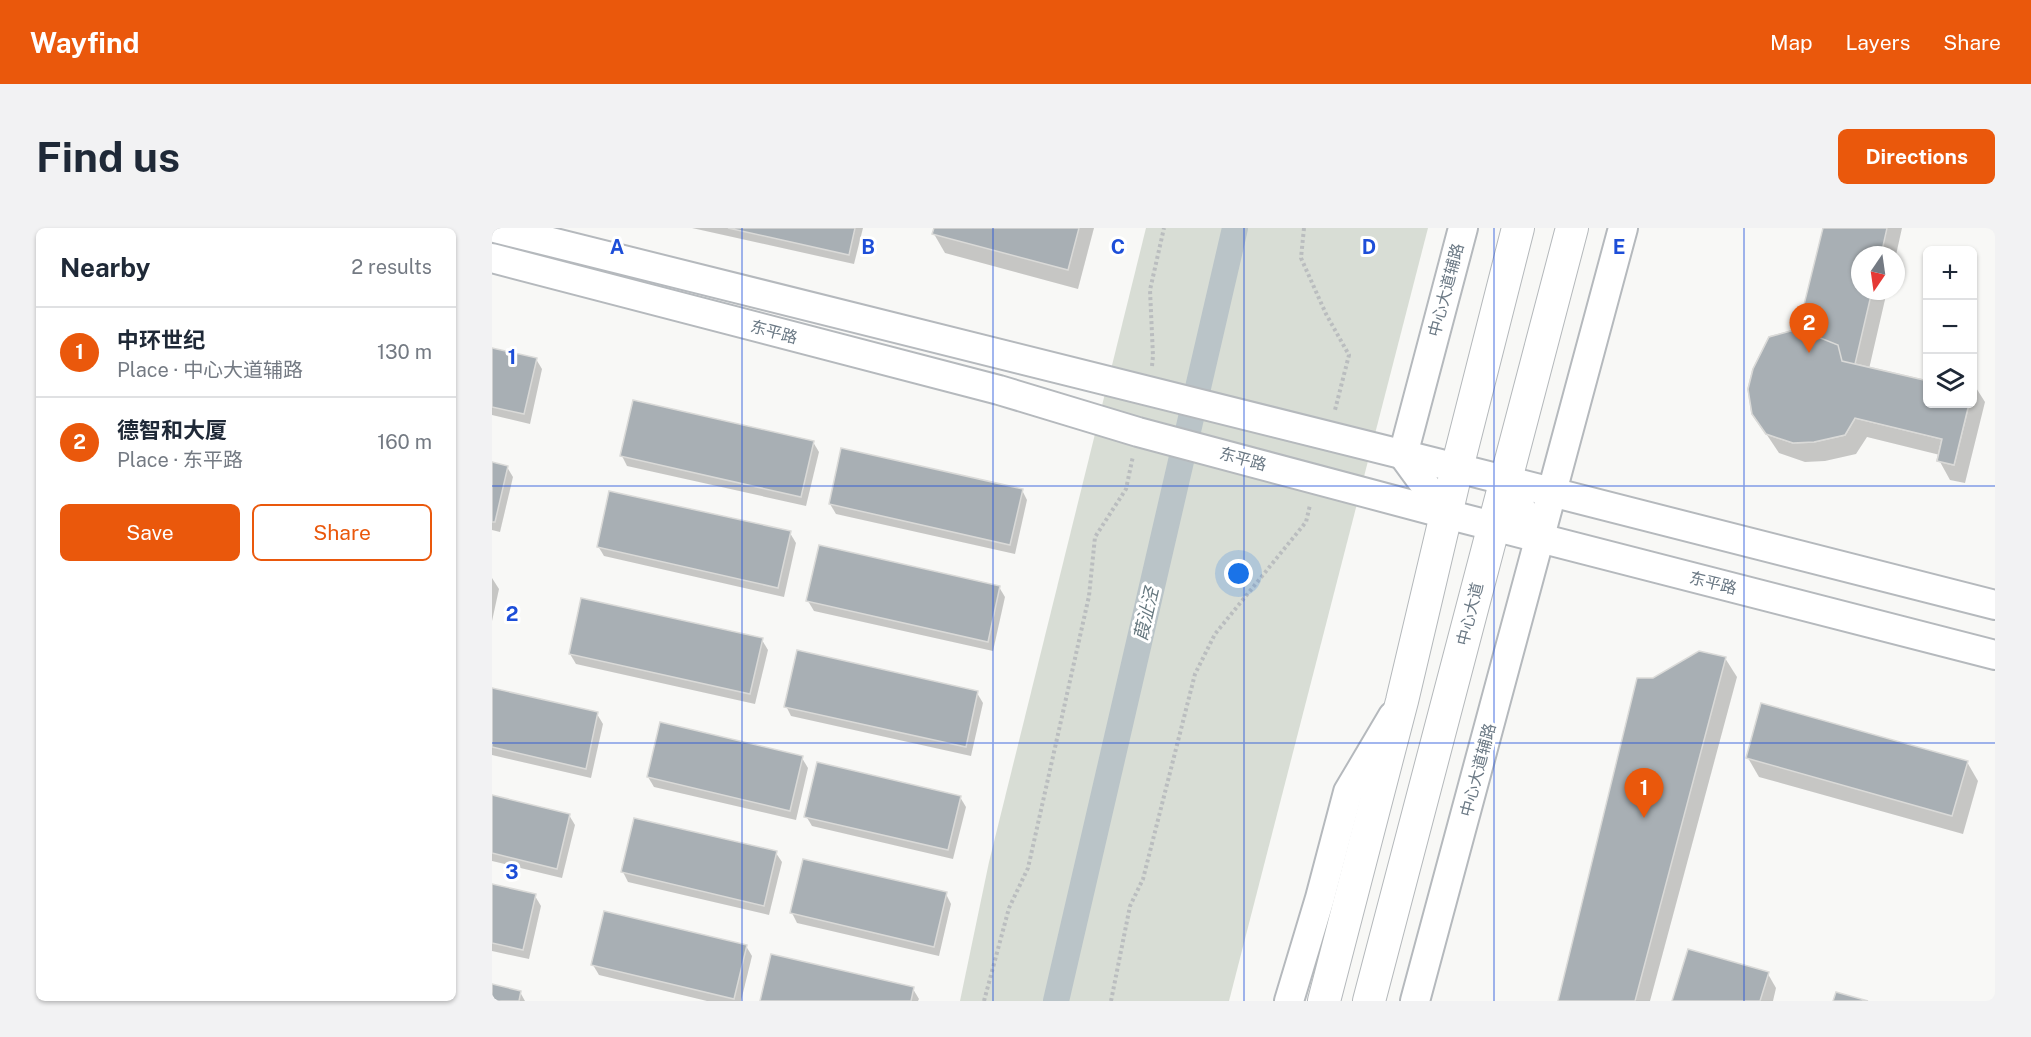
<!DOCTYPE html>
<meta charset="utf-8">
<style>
:root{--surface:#fff;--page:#f2f2f3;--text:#1f2937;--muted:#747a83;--line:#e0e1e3;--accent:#ea580c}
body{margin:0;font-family:"Public Sans","Noto Sans SC",sans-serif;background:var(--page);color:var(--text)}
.controls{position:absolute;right:18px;top:18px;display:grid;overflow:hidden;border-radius:9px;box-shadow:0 2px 4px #0004}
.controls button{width:54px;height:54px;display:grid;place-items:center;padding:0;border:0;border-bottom:2px solid var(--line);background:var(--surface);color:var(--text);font:30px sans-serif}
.compass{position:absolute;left:1359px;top:18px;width:54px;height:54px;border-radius:50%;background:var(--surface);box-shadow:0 2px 4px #0004;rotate:193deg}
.you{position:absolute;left:747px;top:346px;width:21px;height:21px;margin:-15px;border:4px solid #fff;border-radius:50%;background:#1a73e8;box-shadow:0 0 0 9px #1a73e833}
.badge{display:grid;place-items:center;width:39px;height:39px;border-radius:50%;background:var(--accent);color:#fff;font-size:20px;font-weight:700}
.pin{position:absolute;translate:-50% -50px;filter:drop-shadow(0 2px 3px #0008)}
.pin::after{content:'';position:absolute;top:32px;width:21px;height:18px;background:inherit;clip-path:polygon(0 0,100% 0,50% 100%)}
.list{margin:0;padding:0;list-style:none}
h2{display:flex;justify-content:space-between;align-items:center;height:78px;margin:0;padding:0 24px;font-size:26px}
h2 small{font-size:20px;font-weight:400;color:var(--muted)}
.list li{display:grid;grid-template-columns:39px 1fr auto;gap:18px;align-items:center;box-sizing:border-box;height:90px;padding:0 24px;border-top:2px solid var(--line)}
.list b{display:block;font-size:22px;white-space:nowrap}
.list p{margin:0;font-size:20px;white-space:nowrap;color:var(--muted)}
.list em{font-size:20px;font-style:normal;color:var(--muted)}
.actions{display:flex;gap:12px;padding:18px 24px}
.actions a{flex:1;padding:14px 0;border:2px solid var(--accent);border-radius:9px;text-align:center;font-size:21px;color:var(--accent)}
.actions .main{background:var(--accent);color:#fff}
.icon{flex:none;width:33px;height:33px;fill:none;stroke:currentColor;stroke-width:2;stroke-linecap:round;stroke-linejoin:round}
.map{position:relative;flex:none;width:1503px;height:773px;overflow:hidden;border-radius:9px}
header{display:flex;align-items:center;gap:36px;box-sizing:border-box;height:84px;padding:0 30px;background:var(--accent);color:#fff}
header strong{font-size:28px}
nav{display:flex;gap:33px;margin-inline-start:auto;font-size:21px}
.intro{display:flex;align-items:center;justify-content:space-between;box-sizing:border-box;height:144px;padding:0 36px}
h1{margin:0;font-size:42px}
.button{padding:15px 27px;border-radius:9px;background:var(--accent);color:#fff;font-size:21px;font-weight:700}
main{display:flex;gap:36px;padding:0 36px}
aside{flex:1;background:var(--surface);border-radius:9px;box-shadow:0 2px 4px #0004}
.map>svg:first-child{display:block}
</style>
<header>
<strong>Wayfind</strong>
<nav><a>Map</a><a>Layers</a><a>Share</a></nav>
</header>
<div class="intro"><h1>Find us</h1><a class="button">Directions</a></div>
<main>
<aside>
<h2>Nearby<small>2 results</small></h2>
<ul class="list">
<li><span class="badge">1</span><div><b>中环世纪</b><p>Place · 中心大道辅路</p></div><em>130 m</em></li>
<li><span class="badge">2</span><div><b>德智和大厦</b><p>Place · 东平路</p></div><em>160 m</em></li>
</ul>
<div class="actions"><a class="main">Save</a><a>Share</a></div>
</aside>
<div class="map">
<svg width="1503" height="773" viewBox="0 0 1503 773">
<rect width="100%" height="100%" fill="#f8f8f6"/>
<!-- green -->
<polygon fill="#d8ddd5" points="654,0 936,0 737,773 468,773 497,634"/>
<!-- shadow -->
<g fill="#0003">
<polygon points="200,0 371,0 362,36"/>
<polygon points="444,0 602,0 586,61 453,25 442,6"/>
<polygon points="1332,0 1410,0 1404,27 1368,27 1368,63 1395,63 1377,141 1436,176 1480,176 1481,155 1493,174 1473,255 1458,252 1447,232 1448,227 1375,209 1364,226 1333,233 1313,234 1287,225 1261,186 1307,102"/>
<polygon points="0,122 44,131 50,141 38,196 0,187"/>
<polygon points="321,214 327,224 314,278 135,238 130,228"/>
<polygon points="0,236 15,239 21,249 8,304 0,302"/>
<polygon points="530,262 535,272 523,326 344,286 338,276"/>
<polygon points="298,305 304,315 292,369 112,328 106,318"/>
<polygon points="0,350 7,361 0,393"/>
<polygon points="507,359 513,369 501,423 322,383 316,373"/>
<polygon points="270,412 276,422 263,476 84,436 78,426"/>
<polygon points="1233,430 1245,449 1158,773 1067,773 1162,452"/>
<polygon points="0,462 105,486 111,496 99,550 0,527"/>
<polygon points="485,465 491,475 479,528 299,488 294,478"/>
<polygon points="310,530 316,540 304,592 162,559 156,549"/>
<polygon points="1256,530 1475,534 1486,553 1471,606 1267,549"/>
<polygon points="0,569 77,587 83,597 70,650 0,633"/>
<polygon points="468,569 474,579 461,631 320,598 314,588"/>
<polygon points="284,625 290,634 277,687 136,654 131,644"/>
<polygon points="0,658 43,668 49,678 37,731 0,723"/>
<polygon points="454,666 459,676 447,728 305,695 300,685"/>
<polygon points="254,718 260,728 249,773 215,773 107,747 101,737"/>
<polygon points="1276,746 1284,760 1281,773 1182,773"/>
<polygon points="0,757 28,764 33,773 0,773"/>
<polygon points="421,761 427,771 426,773 269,773"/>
</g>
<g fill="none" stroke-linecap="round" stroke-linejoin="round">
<!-- canal -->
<polyline stroke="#bac4c8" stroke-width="26" points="564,773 743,0"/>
</g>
<!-- building -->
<g fill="#a8afb4" stroke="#dadad8" stroke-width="1.5">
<polygon points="236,0 363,0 357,27"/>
<polygon points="442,0 587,0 576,42 440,6"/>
<polygon points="1331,0 1395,0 1389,27 1368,27 1368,63 1380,63 1363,136 1436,153 1436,176 1477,176 1462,237 1445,233 1450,211 1363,190 1353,207 1322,214 1301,215 1274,206 1260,186 1256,161 1261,141 1277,109 1306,101"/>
<polygon points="1306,101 1346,117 1350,133 1436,153 1436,176 1477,176 1462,237 1445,233 1450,211 1363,190 1353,207 1322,214 1301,215 1274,206 1260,186 1256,161 1261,141 1277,109"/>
<polygon points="0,120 45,130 32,186 0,179"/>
<polygon points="141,172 322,213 309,269 128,228"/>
<polygon points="349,220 531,261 518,317 337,276"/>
<polygon points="0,234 16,238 3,294 0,294"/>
<polygon points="117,263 299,303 286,360 105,319"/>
<polygon points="327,317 508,358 496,414 314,373"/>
<polygon points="89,370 271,410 258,466 77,426"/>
<polygon points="305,422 486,463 474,519 292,479"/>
<polygon points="1207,423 1234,429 1143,773 1066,773 1145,450 1161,450"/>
<polygon points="0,460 106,484 94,541 0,519"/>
<polygon points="1269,475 1476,533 1460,588 1254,530"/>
<polygon points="168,494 311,528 298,583 155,549"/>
<polygon points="325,534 469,568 456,622 312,589"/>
<polygon points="0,567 78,586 65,641 0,625"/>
<polygon points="142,590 285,623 272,678 129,644"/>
<polygon points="311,631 455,664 442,719 298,685"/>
<polygon points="0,656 44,666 31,722 0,715"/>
<polygon points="112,683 255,717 242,771 99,737"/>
<polygon points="1196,721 1277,744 1268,773 1180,773"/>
<polygon points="279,726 422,759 419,773 268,773"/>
<polygon points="0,756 29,763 27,773 0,773"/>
<polygon points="1344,764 1376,773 1341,773"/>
</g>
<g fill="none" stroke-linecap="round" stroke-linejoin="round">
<!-- secondary casing -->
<g stroke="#b5b9bd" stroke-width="32">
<g id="secondary">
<polyline points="3,0 965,240 1503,377"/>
<polyline points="0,30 507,162 646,204 954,286 1503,427"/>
<polyline points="911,227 971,0"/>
<polyline points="911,227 954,286"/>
<polyline points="1012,253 1048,311"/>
<polyline points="797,773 828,670 856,564 901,488"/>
<polyline points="923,773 1131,0"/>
</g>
</g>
<!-- primary casing -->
<g stroke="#b4b8bb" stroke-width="34">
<g id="primary">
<polyline points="832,773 910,473 965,240 1026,0"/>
<polyline points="877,773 1080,0"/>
</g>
</g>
<!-- path -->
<g stroke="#babdbf" stroke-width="4" stroke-dasharray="3 3" stroke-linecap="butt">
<polyline points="812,0 809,30 834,86 857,127 843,182"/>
<polyline points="660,138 661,128 658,62 672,0"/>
<polyline points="492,773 517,680 536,640 597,368 603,309 634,261 641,228"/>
<polyline points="619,773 638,678 651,651 703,446 723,406 814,294 818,277"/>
</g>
<!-- secondary -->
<use href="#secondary" stroke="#fff" stroke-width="28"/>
<!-- primary -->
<use href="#primary" stroke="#fff" stroke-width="32"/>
</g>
<!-- grid -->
<path fill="none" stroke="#1d4ed8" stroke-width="1.5" stroke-opacity="0.55" d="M250,0V773M501,0V773M752,0V773M1002,0V773M1252,0V773M0,258H1503M0,515H1503"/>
<g text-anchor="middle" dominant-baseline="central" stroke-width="6" stroke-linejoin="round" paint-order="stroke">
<!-- street labels -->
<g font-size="16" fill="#6a7884" stroke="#fff">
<text transform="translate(954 62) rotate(-75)">中心大道辅路</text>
<text transform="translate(282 104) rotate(15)">东平路</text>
<text transform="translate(751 231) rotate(15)">东平路</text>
<text transform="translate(1221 355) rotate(14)">东平路</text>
<text transform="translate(978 386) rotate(-76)">中心大道</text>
<text transform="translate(986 542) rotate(-75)">中心大道辅路</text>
</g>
<!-- water labels -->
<g font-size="18" font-style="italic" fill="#66787f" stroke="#fff">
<text transform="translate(654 386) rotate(-77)">葭沚泾</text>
</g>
</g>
<g font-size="20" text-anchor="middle" font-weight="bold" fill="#1d4ed8" stroke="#fff" stroke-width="6" stroke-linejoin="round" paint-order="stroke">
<text x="125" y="26">A</text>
<text x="376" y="26">B</text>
<text x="626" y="26">C</text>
<text x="877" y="26">D</text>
<text x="1127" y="26">E</text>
<text x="20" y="136">1</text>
<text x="20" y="393">2</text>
<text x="20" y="651">3</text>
</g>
</svg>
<div class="controls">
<button>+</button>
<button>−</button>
<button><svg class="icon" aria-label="layers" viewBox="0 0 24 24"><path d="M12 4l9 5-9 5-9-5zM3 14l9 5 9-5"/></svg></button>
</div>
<svg class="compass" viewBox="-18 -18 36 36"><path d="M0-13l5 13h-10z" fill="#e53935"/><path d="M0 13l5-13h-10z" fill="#747a83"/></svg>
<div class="you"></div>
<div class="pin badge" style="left:1152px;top:590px">1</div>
<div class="pin badge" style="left:1317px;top:125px">2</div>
</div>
</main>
